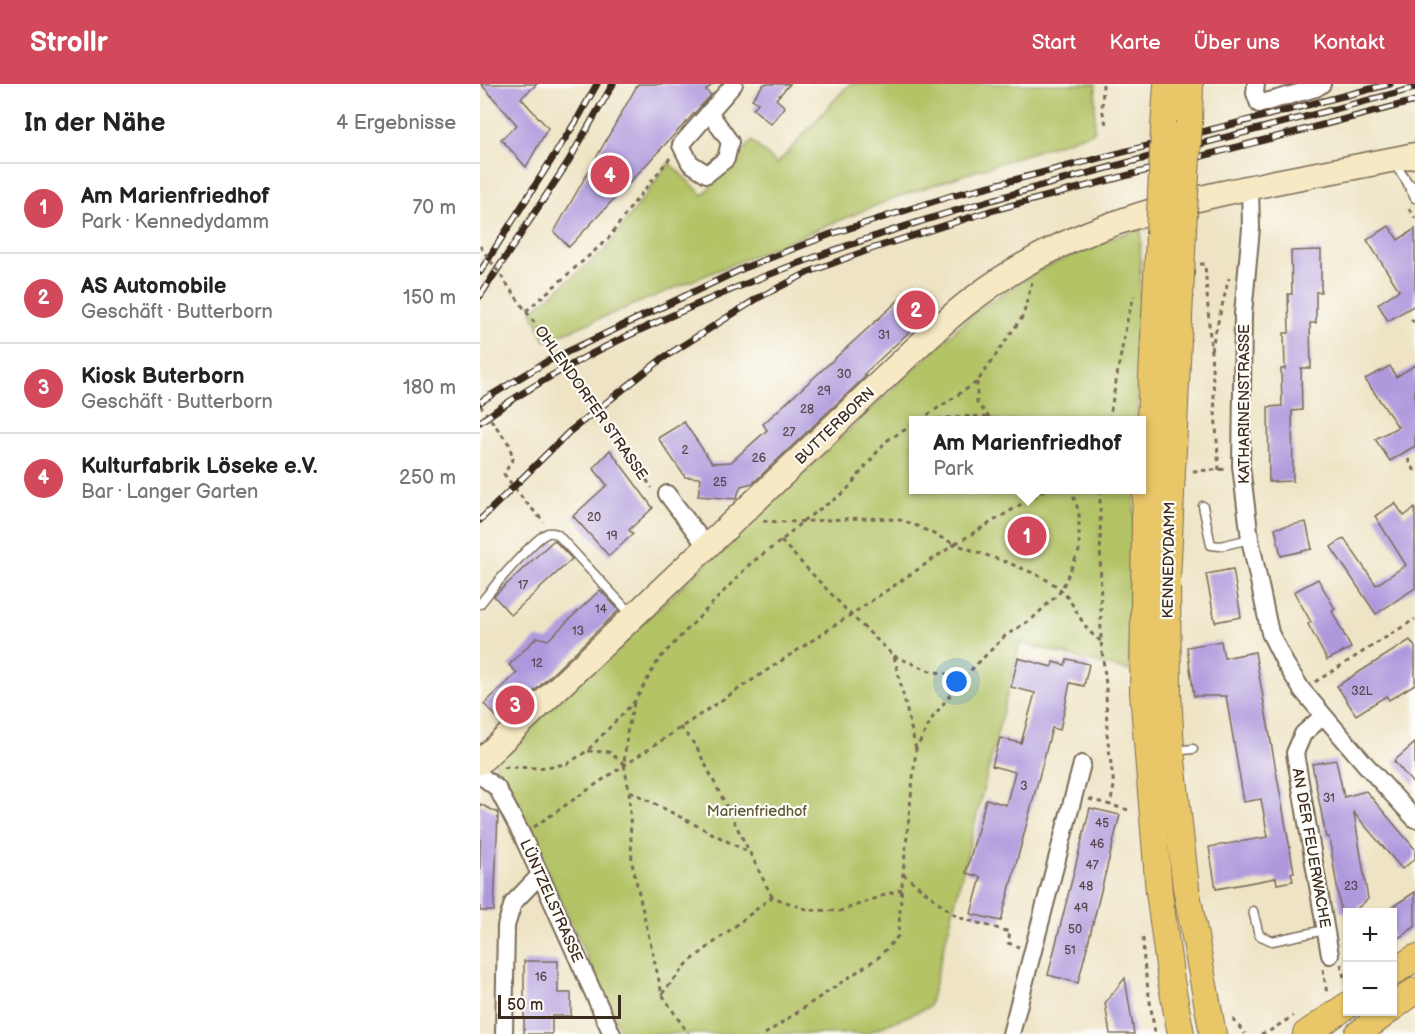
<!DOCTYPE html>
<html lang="de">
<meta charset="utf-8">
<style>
:root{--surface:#fff;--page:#f6f6f6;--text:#222;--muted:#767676;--line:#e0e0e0;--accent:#d1495b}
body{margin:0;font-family:"Balsamiq Sans",sans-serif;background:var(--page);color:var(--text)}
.controls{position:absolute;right:18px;bottom:18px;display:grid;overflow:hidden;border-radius:0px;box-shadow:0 2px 4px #0004}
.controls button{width:54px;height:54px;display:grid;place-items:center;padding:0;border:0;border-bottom:2px solid var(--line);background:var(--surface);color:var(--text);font:30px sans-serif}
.scale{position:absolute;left:18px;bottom:15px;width:123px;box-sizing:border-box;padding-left:6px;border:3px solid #3b2a1e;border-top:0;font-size:16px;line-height:21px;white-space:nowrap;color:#3b2a1e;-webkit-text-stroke:4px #fdfcf7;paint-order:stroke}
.you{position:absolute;left:477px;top:598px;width:21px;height:21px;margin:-15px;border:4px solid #fff;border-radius:50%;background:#1a73e8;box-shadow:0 0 0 9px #1a73e833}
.badge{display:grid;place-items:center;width:39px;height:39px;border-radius:50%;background:var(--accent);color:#fff;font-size:20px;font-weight:700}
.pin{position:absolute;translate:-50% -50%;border:3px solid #fff;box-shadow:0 2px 6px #0006}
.popup{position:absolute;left:429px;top:332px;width:237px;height:78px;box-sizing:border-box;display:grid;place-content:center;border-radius:0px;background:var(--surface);filter:drop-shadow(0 2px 4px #0005);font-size:20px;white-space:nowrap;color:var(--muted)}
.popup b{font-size:22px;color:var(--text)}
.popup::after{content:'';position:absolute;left:50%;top:100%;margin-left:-12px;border:12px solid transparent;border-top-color:var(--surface)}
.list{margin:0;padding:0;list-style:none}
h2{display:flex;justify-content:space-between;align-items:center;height:78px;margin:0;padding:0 24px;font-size:26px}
h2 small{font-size:20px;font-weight:400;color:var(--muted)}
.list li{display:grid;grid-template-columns:39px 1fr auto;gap:18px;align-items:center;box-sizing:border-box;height:90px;padding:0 24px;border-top:2px solid var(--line)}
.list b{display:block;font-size:22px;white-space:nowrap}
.list p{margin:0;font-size:20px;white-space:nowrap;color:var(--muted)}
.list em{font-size:20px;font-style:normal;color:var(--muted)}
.map{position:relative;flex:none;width:935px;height:950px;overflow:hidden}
header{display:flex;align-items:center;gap:36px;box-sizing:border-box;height:84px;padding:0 30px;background:var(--accent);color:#fff}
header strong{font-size:28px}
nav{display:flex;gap:33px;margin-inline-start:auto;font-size:21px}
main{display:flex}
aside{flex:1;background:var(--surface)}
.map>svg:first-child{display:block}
</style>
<header>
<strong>Strollr</strong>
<nav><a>Start</a><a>Karte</a><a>Über uns</a><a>Kontakt</a></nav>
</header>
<main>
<aside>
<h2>In der Nähe<small>4 Ergebnisse</small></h2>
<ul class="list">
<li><span class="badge">1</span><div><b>Am Marienfriedhof</b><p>Park · Kennedydamm</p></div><em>70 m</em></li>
<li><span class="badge">2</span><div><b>AS Automobile</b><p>Geschäft · Butterborn</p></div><em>150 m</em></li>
<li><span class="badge">3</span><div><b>Kiosk Buterborn</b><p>Geschäft · Butterborn</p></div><em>180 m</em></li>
<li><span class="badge">4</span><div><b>Kulturfabrik Löseke e.V.</b><p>Bar · Langer Garten</p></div><em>250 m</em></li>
</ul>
</aside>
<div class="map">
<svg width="935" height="950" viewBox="0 0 935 950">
<rect width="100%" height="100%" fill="#fdfcf7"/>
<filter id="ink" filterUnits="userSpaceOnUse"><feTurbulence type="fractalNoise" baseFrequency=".0167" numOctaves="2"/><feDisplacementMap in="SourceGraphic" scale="12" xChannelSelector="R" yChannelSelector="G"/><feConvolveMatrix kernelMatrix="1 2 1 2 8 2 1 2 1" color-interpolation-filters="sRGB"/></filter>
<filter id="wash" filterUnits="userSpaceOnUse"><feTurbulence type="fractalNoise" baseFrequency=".008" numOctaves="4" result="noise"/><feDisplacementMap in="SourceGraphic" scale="24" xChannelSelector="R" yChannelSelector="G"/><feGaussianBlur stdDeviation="1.35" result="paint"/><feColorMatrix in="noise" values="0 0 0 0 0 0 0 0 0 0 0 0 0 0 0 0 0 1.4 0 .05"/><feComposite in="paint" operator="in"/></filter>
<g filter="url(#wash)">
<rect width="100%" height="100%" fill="#eee4c5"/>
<!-- green -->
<g fill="#b3c366" stroke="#777642" stroke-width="1.5">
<polygon points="369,0 616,0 614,48 417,113 65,257 52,227 126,165 189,79 223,111 272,57 297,80"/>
<polygon points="661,145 657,336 433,336 433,406 655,406 649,587 540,559 449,923 385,950 142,950 67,786 14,678 498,225 561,185 633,153"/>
</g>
<g id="blocks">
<!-- building -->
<g fill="#ae99dd">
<polygon points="1,0 57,0 41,14 68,44 46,83 21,55 37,41"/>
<polygon points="158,0 233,0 226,6 231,11 208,36 89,163 74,148"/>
<polygon points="284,0 310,0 296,15 305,23 291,40 273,25 278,19 272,15"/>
<polygon points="909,142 918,156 935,145 935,221 908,237 898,220 919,206 887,156"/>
<polygon points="841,166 841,208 836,208 836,239 830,239 831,284 821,284 822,326 812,327 813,397 789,398 788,323 802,322 801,285 805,285 804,249 809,249 808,210 812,210 811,167"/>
<polygon points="432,204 453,226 384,290 386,292 273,399 261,402 256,415 218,412 221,394 205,393 178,354 204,338 232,379 251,378 287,346 283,340"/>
<polygon points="935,281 935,362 910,377 895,355 918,343 885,295 910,282 916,293"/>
<polygon points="130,366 173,424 149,446 153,450 129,472 93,432 127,401 113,384"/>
<polygon points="915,419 924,432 935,424 935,504 896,530 851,463 864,454 896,501 926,481 895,432"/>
<polygon points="826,438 832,465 801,472 795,444"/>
<polygon points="74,456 92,475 31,531 14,512"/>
<polygon points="753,485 761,533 735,538 726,490"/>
<polygon points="838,495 855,525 852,527 871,564 847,576 828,540 831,538 814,508"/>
<polygon points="120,506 139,526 22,638 4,620 37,589 29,581 57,553 68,556"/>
<polygon points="930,556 935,563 935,600 909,616 906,612 876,631 857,602"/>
<polygon points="741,557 744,574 775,568 814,788 811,789 813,797 797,800 796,794 736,805 729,763 788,753 781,715 764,718 746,612 714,612 707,563"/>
<polygon points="538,574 572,583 573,578 585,581 587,575 609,580 604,602 590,599 580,646 572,644 521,837 491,830 501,793 486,789 506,715 526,721 535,688 512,682 520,654 541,659 555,609 531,603"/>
<polygon points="935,659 935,702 914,677"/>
<polygon points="856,676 864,713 886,707 935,765 935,775 922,785 874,729 888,815 873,828 861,828 849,753 846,753 832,680"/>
<polygon points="0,720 18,729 14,827 0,827"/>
<polygon points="610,724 640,731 598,899 568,891"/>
<polygon points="935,808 935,843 912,858 912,823"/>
<polygon points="44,877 78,877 78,909 91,909 91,932 72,932 72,950 44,950"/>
<polygon points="645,894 654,950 630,950 625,919"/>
</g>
</g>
</g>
<g filter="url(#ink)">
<use href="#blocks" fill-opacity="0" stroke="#7a6b58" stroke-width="1.5"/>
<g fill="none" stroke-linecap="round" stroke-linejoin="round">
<!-- lane casing -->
<g stroke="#7a6b58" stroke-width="11">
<g id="lane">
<polyline points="914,79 928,99 935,103"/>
<polyline points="928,100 935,114"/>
<polyline points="723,422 731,461 740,462 770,455"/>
<path d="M0,520C10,507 54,454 68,449C72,448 73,449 77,450L151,530"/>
<polyline points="693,667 713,665"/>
<polyline points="773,827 779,851 792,857 845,846"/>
</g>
</g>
<!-- street casing -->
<g stroke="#7a6b58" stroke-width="20">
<g id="street">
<polyline points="776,0 775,9 779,20 836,4 842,0"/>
<polyline points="229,28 250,58 246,75 227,90 210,79 201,61 254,0"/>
<polyline points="770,104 771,144 763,230 761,382 770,455 790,549 805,579 822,606 885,680 935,735"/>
<polyline points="187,410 227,463"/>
<polyline points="843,632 823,650 815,669 850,871"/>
<polyline points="0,691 17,704 42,751 132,950"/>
<polyline points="24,950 26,842 33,819 60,791"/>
<polyline points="531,950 602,680"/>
</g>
</g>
<!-- secondary casing -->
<g stroke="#7a6b58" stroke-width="27">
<path id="secondary" d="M0,678L435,265C453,249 470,232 490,217C532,185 583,157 633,140C728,106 836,92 935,71"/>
</g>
<!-- primary casing -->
<g stroke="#7a6b58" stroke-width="28">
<g id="primary">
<polyline points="709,38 710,0"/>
<polyline points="684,45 687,0"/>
<polyline points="703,146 687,497 688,608 691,667 706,804 733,950"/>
<polyline points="679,152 665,436 663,608 679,808 691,897 701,950"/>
<polyline points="912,889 935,874"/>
<polyline points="912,924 935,907"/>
<polyline points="826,950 868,921"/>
<polyline points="878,950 907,928"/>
</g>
</g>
<!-- path -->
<g stroke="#7a6b58" stroke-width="3" stroke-dasharray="4.5 4.5" stroke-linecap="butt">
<polyline points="623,0 622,25 626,40"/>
<polyline points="929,125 935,134"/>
<polyline points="720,180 725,180 739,386"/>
<polyline points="36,213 65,254"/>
<polyline points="46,227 128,155 153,120 190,74"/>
<polyline points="931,235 935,239"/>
<polyline points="731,266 749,194"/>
<polyline points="497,298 497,319 510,334"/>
<polyline points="0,321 29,360 33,375 24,390 43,415 64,438"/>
<polyline points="440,336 497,298 543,232 552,198"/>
<path d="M449,336C467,334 500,329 517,336"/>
<polyline points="629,336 647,237 654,212"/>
<polyline points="136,351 172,404"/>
<polyline points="928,375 935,387"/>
<polyline points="713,387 747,385"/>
<polyline points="620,406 621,557 626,601 627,650 634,702 630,722"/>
<path d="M283,437C328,441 374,430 419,436C433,438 460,454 475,460L565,406"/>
<polyline points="301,457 372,532 414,572 436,665"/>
<polyline points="414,572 450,587 484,593"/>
<polyline points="835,598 935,535"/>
<polyline points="154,619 147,649 144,680 149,707 152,779 182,910 208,950"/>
<polyline points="200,643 216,662 270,769"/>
<polyline points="108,667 129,668 144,680"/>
<polyline points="24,684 28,683 58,684 87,680 107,667 155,617 179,575 271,479 301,457 324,436 365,408 406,357 433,341"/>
<polyline points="150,707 270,769 292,813"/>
<polyline points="609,715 652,727"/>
<path d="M54,743C193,646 336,556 475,460C503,471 561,487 581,506C597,522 602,546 621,557"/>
<polyline points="423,790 477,833 530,848 528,859 539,863"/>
<polyline points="663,854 664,879 675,950"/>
<polyline points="861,880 865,898"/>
<polyline points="843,885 847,910"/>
<polyline points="182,910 208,879 292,813 329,826 360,827 422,805"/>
<polyline points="753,935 765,950"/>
<polyline points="285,950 399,873 418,852 423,790 436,665 453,633 484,593 525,552 553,534 581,507 599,467 599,428 591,406"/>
<polyline points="781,950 788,948 813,932"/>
</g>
<!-- lane -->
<use href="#lane" stroke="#fff" stroke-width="8"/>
<!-- street -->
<use href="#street" stroke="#fff" stroke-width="16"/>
<!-- secondary -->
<use href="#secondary" stroke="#f6e9c3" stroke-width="24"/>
<!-- primary -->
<use href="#primary" stroke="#e9c769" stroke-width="26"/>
<!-- rail casing -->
<g stroke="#3b2a1e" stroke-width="7">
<g id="rail">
<polyline points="0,188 98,34 117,0"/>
<polyline points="0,212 88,78 133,0"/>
<polyline points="0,318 66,278 264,184 351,150 471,112 910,0"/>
<path d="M0,338C70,287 146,251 225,217C369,154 520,112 673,72C760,50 848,27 935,4"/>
<polyline points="0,436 89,348 183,274 278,214 329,188 391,165 510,127 935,17"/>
</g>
</g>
<!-- rail -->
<use href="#rail" stroke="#fdfcf7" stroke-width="4.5" stroke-dasharray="14" stroke-linecap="butt"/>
<!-- primary-bridge casing -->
<g stroke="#7a6b58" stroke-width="28" stroke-linecap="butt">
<g id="primary-bridge">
<polyline points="703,146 709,38"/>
<polyline points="679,152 684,45"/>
</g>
</g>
<!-- path-bridge -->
<g stroke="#7a6b58" stroke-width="3" stroke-dasharray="4.5 4.5" stroke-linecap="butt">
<polyline points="0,162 36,213"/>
<polyline points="65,254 136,351"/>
</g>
<!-- primary-bridge -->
<use href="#primary-bridge" stroke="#e9c769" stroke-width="26"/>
</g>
</g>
<g text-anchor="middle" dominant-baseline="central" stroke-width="4.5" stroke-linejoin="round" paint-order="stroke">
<!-- number labels -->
<g font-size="12" fill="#58464e">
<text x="404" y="251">31</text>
<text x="364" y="290">30</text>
<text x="344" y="307">29</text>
<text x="327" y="325">28</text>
<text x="309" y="348">27</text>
<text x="205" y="366">2</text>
<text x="279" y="374">26</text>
<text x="240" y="398">25</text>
<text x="114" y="433">20</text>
<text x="132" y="452">19</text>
<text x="43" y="501">17</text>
<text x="121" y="525">14</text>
<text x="98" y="547">13</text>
<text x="57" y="579">12</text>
<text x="882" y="607">32L</text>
<text x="544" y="702">3</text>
<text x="849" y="714">31</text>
<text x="622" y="739">45</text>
<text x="617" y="760">46</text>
<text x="612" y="781">47</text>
<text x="606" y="802">48</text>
<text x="871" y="802">23</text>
<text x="601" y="824">49</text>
<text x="595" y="845">50</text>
<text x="590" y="866">51</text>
<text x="61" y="893">16</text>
</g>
<!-- street labels -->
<g font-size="15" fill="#3b2a1e" stroke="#fdfcf7">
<text transform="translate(111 319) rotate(55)">OHLENDORFER STRASSE</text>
<text transform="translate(764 320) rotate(-90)">KATHARINENSTRASSE</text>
<text transform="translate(355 342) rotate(-44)">BUTTERBORN</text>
<text transform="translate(689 476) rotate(-89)">KENNEDYDAMM</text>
<text transform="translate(831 764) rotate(80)">AN DER FEUERWACHE</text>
<text transform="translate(71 817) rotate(66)">LÜNTZELSTRASSE</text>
</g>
<!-- park labels -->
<g font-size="15" fill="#5f5834" stroke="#fdfcf7">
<text x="277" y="727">Marienfriedhof</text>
</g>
</g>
</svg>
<div class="controls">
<button>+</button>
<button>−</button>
</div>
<div class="scale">50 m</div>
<div class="you"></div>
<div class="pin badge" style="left:547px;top:452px">1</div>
<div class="popup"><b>Am Marienfriedhof</b>Park</div>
<div class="pin badge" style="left:436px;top:226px">2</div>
<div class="pin badge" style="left:35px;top:621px">3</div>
<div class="pin badge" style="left:130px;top:91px">4</div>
</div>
</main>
